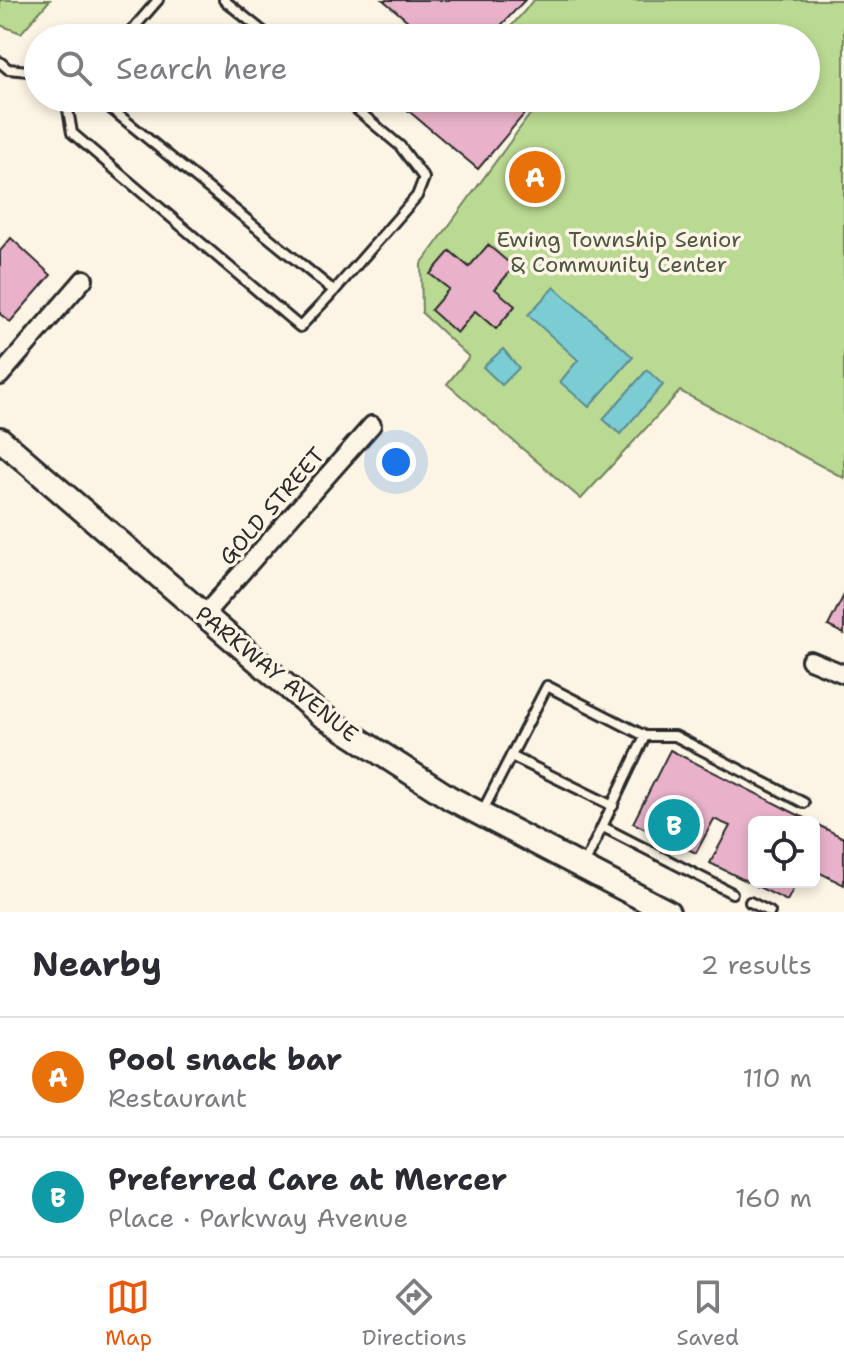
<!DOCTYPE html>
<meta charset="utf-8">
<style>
:root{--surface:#fff;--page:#f2f2f3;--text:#2b2b33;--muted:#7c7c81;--line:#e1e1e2;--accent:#ea580c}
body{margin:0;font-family:"Shantell Sans",sans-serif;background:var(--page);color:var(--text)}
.controls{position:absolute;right:24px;bottom:24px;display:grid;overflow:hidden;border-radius:12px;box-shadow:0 4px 12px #0003}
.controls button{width:72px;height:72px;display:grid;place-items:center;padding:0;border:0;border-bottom:2px solid var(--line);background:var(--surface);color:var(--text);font:40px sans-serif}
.you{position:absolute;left:396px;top:462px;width:28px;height:28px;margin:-20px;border:6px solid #fff;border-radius:50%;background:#1a73e8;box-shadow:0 0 0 12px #1a73e833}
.badge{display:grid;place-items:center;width:52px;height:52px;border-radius:50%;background:var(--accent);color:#fff;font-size:26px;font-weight:700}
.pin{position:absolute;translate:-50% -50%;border:4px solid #fff;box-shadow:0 2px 8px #0006}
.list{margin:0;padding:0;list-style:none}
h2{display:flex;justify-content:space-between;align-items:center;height:104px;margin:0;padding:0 32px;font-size:34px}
h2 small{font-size:26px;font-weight:400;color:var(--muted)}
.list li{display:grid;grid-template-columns:52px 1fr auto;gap:24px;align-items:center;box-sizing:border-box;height:120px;padding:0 32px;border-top:2px solid var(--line)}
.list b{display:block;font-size:30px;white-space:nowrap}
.list p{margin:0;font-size:26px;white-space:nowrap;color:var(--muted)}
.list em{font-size:26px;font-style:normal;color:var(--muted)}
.icon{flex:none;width:44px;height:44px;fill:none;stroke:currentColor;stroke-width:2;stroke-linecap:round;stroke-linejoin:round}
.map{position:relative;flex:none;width:844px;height:912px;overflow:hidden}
.search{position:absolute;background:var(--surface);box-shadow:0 4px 12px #0003;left:24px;right:24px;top:24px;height:88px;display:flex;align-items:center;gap:20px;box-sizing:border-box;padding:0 28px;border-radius:44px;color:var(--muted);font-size:30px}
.sheet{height:344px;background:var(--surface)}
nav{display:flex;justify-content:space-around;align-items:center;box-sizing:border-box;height:112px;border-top:2px solid var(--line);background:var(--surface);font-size:22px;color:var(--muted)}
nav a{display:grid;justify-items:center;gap:4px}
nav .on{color:var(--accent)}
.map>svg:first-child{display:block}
</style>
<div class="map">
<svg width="844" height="912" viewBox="0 0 844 912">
<rect width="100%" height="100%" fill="#fcf5e5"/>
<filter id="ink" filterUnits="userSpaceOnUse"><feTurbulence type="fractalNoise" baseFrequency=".0125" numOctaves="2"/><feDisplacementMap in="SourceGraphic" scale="16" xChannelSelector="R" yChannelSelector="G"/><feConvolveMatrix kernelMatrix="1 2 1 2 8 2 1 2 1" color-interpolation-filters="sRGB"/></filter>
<g filter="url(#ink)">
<!-- green -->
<g fill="#bad992" stroke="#72825e" stroke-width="2">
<polygon points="0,0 50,0 21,33 0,25"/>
<polygon points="534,0 844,0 844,478 680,391 581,499 447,384 469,357 422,313 421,264 539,102 536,98 806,98 806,38 501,38"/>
</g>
<!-- water -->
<g fill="#7bccd4" stroke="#5b8c90" stroke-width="2">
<polygon points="554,287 633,357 589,407 560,382 578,360 528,315"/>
<polygon points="503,349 519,368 502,385 483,367"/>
<polygon points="647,370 663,385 620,434 603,419"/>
</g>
<!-- building -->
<g fill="#e9b2ca" stroke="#2b2b2b" stroke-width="2">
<polygon points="383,0 525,0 489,38 417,38 422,33"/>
<polygon points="393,98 534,98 536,100 478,169"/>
<polygon points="533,157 553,175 535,196 517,179"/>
<polygon points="11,238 51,275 10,322 0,314 0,251"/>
<polygon points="488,245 514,267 495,289 515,306 496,329 475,311 457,333 431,310 449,289 430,274 450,251 469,267"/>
<polygon points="844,595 844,634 828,626"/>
<polygon points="670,750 812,822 754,822 754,882 797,882 787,901 710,863 730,826 714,819 696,853 633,823"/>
<polygon points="814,823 844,838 844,885 814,870"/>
</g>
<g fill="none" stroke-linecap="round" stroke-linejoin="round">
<!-- service casing -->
<g stroke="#2b2b2b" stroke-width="14">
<g id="service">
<polyline points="224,0 271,38"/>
<polyline points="125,38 158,0"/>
<polyline points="0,62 8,69 38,72"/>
<polyline points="66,98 72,133 300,327 334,291"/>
<polyline points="98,98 334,291 417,196 424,178 400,146 343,98"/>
<polyline points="645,736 675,736 804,803"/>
<polyline points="511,756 613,806"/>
<polyline points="481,814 547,686 645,736 583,867"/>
<polyline points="603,827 732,893"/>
<polyline points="750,902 770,912"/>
</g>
</g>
<!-- minor casing -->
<g stroke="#2b2b2b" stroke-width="22">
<g id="minor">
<polyline points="0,376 84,279"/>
<polyline points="204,615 372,425"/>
<polyline points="810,660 844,674"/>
</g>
</g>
<!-- secondary casing -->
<g stroke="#2b2b2b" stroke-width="28">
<polyline id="secondary" points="0,439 318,713 450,798 668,912"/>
</g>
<!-- service -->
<use href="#service" stroke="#fcf5e5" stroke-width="8"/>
<!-- minor -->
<use href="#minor" stroke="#fcf5e5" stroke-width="16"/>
<!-- secondary -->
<use href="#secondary" stroke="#fcf5e5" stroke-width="22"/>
</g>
</g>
<g text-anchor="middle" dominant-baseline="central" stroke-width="7" stroke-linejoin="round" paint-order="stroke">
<!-- park labels -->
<g font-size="22" fill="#4f5645" stroke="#fcf5e5">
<text x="619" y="239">Ewing Township Senior<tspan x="619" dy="25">&amp; Community Center</tspan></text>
</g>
<!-- street labels -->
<g font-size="22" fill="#2b2b2b" stroke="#fcf5e5">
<text transform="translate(272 506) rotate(-49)">GOLD STREET</text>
<text transform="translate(277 674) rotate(39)">PARKWAY AVENUE</text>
</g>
</g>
</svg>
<div class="controls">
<button><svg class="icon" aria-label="locate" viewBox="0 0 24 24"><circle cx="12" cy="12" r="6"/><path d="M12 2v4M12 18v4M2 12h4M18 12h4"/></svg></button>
</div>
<div class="you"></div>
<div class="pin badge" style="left:535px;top:177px;background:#e8710a">A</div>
<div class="pin badge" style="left:674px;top:825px;background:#0f9aa8">B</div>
<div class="search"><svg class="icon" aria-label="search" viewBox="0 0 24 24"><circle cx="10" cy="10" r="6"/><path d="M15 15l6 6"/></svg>Search here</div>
</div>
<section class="sheet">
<h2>Nearby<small>2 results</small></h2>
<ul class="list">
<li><span class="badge" style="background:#e8710a">A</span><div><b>Pool snack bar</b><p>Restaurant</p></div><em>110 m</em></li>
<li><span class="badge" style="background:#0f9aa8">B</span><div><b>Preferred Care at Mercer</b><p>Place · Parkway Avenue</p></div><em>160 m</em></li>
</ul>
</section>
<nav>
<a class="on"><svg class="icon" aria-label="map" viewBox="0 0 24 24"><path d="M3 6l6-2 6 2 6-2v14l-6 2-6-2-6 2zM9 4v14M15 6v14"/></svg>Map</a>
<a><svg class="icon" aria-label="directions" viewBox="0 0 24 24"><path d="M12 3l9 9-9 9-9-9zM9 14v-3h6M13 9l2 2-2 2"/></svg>Directions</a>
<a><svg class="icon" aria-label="saved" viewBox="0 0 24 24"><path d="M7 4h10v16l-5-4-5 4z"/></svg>Saved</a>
</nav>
